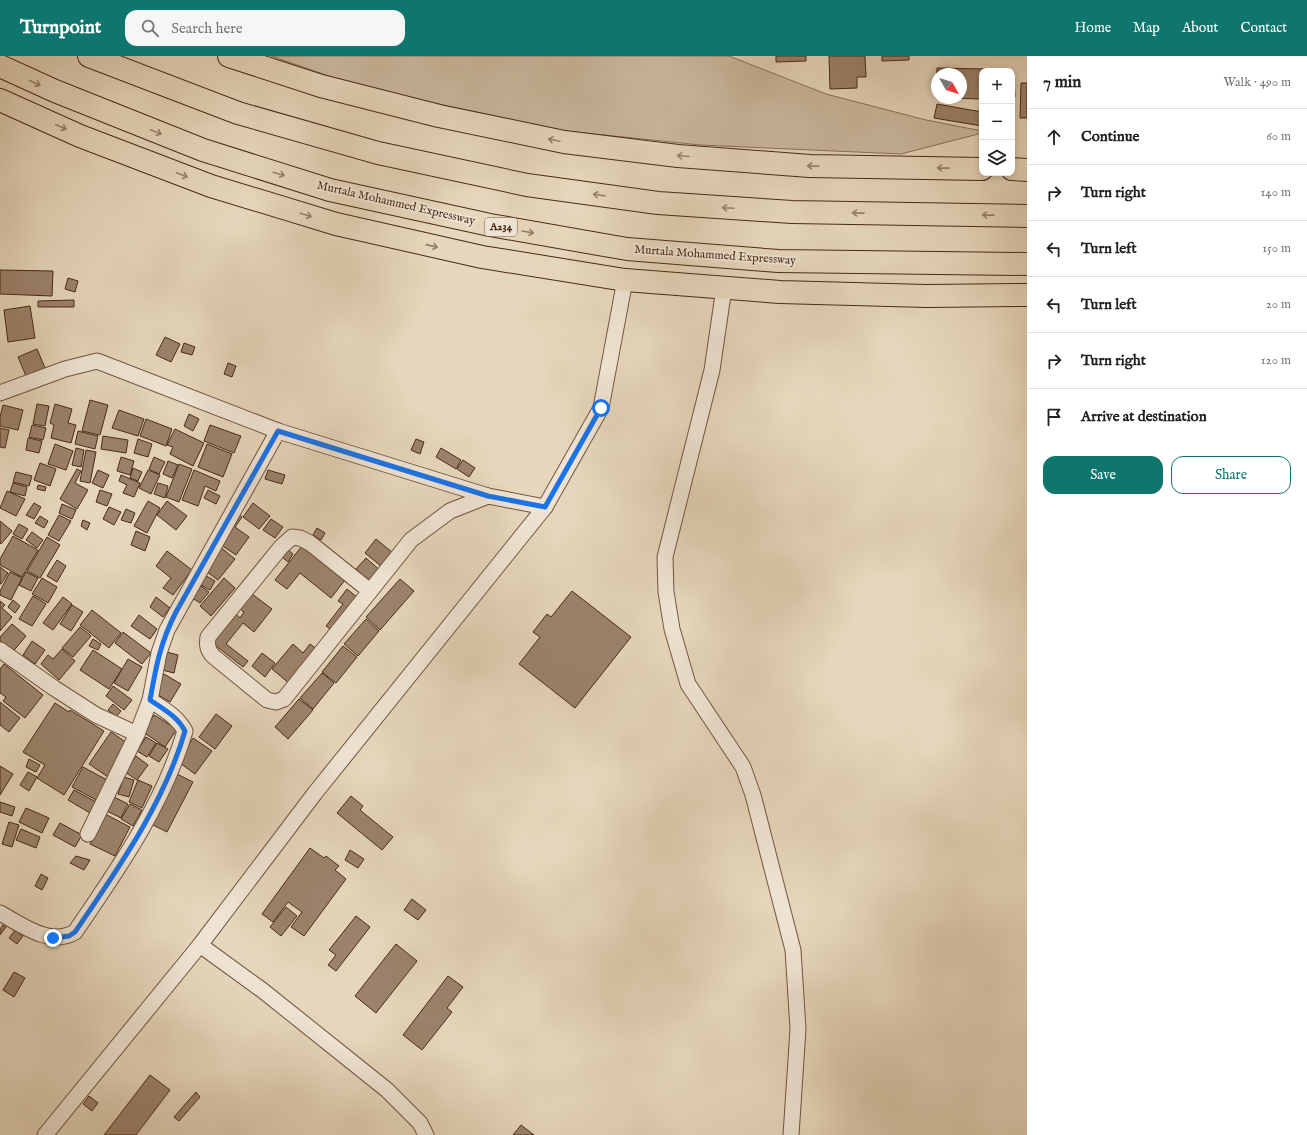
<!DOCTYPE html>
<meta charset="utf-8">
<style>
:root{--surface:#fff;--page:#f6f6f6;--text:#222;--muted:#767676;--line:#e0e0e0;--accent:#0f766e}
body{margin:0;font-family:"IM FELL English",serif;background:var(--page);color:var(--text)}
.controls{position:absolute;right:12px;top:12px;display:grid;overflow:hidden;border-radius:8px;box-shadow:0 2px 6px #0003}
.controls button{width:36px;height:36px;display:grid;place-items:center;padding:0;border:0;border-bottom:1px solid var(--line);background:var(--surface);color:var(--text);font:20px sans-serif}
.compass{position:absolute;left:931px;top:12px;width:36px;height:36px;border-radius:50%;background:var(--surface);box-shadow:0 2px 6px #0003;rotate:129deg}
.stop{position:absolute;width:12px;height:12px;margin:-9px;border:3px solid #1a73e8;border-radius:50%;background:#fff}
.stop.end{background:#1a73e8;border-color:#fff;box-shadow:0 1px 4px #0008}
.list{margin:0;padding:0;list-style:none}
h2{display:flex;justify-content:space-between;align-items:center;height:52px;margin:0;padding:0 16px;font-size:17px}
h2 small{font-size:13px;font-weight:400;color:var(--muted)}
.list li{display:grid;grid-template-columns:26px 1fr auto;gap:12px;align-items:center;box-sizing:border-box;height:56px;padding:0 16px;border-top:1px solid var(--line)}
.list b{display:block;font-size:15px;white-space:nowrap}
.list em{font-size:13px;font-style:normal;color:var(--muted)}
.actions{display:flex;gap:8px;padding:12px 16px}
.actions a{flex:1;padding:9px 0;border:1px solid var(--accent);border-radius:12px;text-align:center;font-size:14px;color:var(--accent)}
.actions .main{background:var(--accent);color:#fff}
.icon{flex:none;width:22px;height:22px;fill:none;stroke:currentColor;stroke-width:2;stroke-linecap:round;stroke-linejoin:round}
.map{position:relative;flex:none;width:1027px;height:1079px;overflow:hidden}
header{display:flex;align-items:center;gap:24px;box-sizing:border-box;height:56px;padding:0 20px;background:var(--accent);color:#fff}
header strong{font-size:19px}
nav{display:flex;gap:22px;margin-inline-start:auto;font-size:14px}
.search{width:280px;height:36px;background:var(--page);display:flex;align-items:center;gap:10px;box-sizing:border-box;padding:0 14px;border-radius:12px;color:var(--muted);font-size:15px}
main{display:flex}
aside{flex:1;background:var(--surface)}
.map>svg:first-child{display:block}
</style>
<header>
<strong>Turnpoint</strong>
<div class="search"><svg class="icon" aria-label="search" viewBox="0 0 24 24"><circle cx="10" cy="10" r="6"/><path d="M15 15l6 6"/></svg>Search here</div>
<nav><a>Home</a><a>Map</a><a>About</a><a>Contact</a></nav>
</header>
<main>
<div class="map">
<svg width="1027" height="1079" viewBox="0 0 1027 1079">
<rect width="100%" height="100%" fill="#e6d6bb"/>
<filter id="stains"><feTurbulence type="fractalNoise" baseFrequency=".005" numOctaves="4"/><feColorMatrix values="0 0 0 0 .2 0 0 0 0 .09 0 0 0 0 .02 0 0 0 .5 -.17"/></filter>
<radialGradient id="worn" r=".72"><stop offset=".6" stop-color="#630" stop-opacity="0"/><stop offset="1" stop-color="#630" stop-opacity=".3"/></radialGradient>
<!-- green -->
<polygon fill="#cbb99f" stroke="#8a715a" points="271,0 729,0 826,38 926,64 982,75 982,77 901,98 700,89 566,75 363,32"/>
<!-- building -->
<g fill="#9b836c" stroke="#4a2916">
<polygon points="776,0 806,0 806,5 776,6"/>
<polygon points="829,0 865,0 866,21 857,21 857,32 830,33"/>
<polygon points="882,0 909,0 909,4 882,5"/>
<polygon points="937,12 985,13 985,15 982,15 982,43 948,42 961,42 961,18 937,18 936,42"/>
<polygon points="1012,16 1014,16 1015,41 1012,41"/>
<polygon points="1021,27 1027,27 1027,62 1020,62"/>
<polygon points="937,48 982,56 982,70 934,62"/>
<polygon points="0,214 53,215 52,240 0,238"/>
<polygon points="68,222 78,225 75,236 65,233"/>
<polygon points="74,244 74,251 38,251 38,245"/>
<polygon points="30,250 35,282 8,286 4,254"/>
<polygon points="165,281 180,288 171,306 156,299"/>
<polygon points="184,287 195,291 192,299 181,296"/>
<polygon points="37,293 45,312 26,320 18,301"/>
<polygon points="228,307 236,310 232,321 224,318"/>
<polygon points="90,344 108,349 100,379 82,375"/>
<polygon points="37,348 49,350 45,370 33,368"/>
<polygon points="55,348 72,353 68,367 76,369 71,387 51,382 54,369 50,367"/>
<polygon points="3,349 23,354 18,374 0,370 0,361"/>
<polygon points="119,354 144,363 138,380 112,372"/>
<polygon points="189,358 199,363 193,375 184,370"/>
<polygon points="146,363 172,373 166,390 140,380"/>
<polygon points="32,369 46,372 43,384 29,381"/>
<polygon points="210,369 241,380 234,397 204,385"/>
<polygon points="0,372 9,374 5,392 0,391"/>
<polygon points="175,373 204,387 193,410 170,398 173,391 167,389"/>
<polygon points="78,375 98,380 95,393 75,388"/>
<polygon points="103,380 128,384 126,397 101,393"/>
<polygon points="28,382 42,385 39,397 26,394"/>
<polygon points="138,383 152,388 148,401 134,397"/>
<polygon points="416,383 424,386 420,398 411,394"/>
<polygon points="55,388 73,395 66,414 48,408"/>
<polygon points="207,388 232,398 223,421 198,411"/>
<polygon points="76,392 84,394 81,411 72,409"/>
<polygon points="441,392 461,404 456,413 436,401"/>
<polygon points="86,394 96,396 90,427 80,425"/>
<polygon points="121,401 134,405 130,419 117,415"/>
<polygon points="154,401 165,406 159,418 149,413"/>
<polygon points="463,404 475,412 469,421 457,413"/>
<polygon points="168,405 178,409 172,422 163,418"/>
<polygon points="40,407 56,413 50,430 34,424"/>
<polygon points="179,408 192,413 179,446 166,441"/>
<polygon points="133,412 142,416 138,425 130,422"/>
<polygon points="77,413 81,415 75,427 88,434 77,453 60,443"/>
<polygon points="98,414 109,419 103,432 92,427"/>
<polygon points="148,414 160,419 151,438 139,432"/>
<polygon points="194,414 220,425 216,435 205,430 198,450 182,444"/>
<polygon points="268,414 285,419 282,428 265,423"/>
<polygon points="16,416 32,420 29,430 13,426"/>
<polygon points="121,419 140,427 134,441 123,437 127,429 119,425"/>
<polygon points="13,427 27,431 25,440 10,436"/>
<polygon points="158,427 168,430 165,442 154,438"/>
<polygon points="38,429 46,431 45,435 37,433"/>
<polygon points="100,434 112,438 107,450 96,446"/>
<polygon points="208,434 220,440 216,448 204,442"/>
<polygon points="7,435 25,443 16,460 0,452"/>
<polygon points="148,445 160,452 147,477 134,470"/>
<polygon points="167,445 187,460 176,474 157,459"/>
<polygon points="34,447 41,451 34,463 26,459"/>
<polygon points="253,447 270,460 259,473 243,461"/>
<polygon points="62,448 76,454 72,463 59,457"/>
<polygon points="109,451 121,456 114,469 103,463"/>
<polygon points="126,453 135,457 131,467 121,464"/>
<polygon points="238,458 242,461 235,471 249,481 236,499 221,489 231,476 227,473"/>
<polygon points="59,459 71,465 59,485 48,479"/>
<polygon points="40,460 48,465 44,472 35,467"/>
<polygon points="271,463 283,471 275,482 263,474"/>
<polygon points="83,464 90,467 87,474 81,470"/>
<polygon points="0,465 12,475 1,488 0,486"/>
<polygon points="19,468 28,473 22,483 13,478"/>
<polygon points="317,472 325,477 321,484 313,479"/>
<polygon points="136,475 150,481 145,495 131,489"/>
<polygon points="32,476 43,484 37,492 26,484"/>
<polygon points="13,480 38,494 22,521 0,509 0,503"/>
<polygon points="47,481 60,489 40,522 27,515"/>
<polygon points="376,483 393,497 382,511 365,497"/>
<polygon points="219,490 235,503 218,524 202,512"/>
<polygon points="302,490 345,524 331,542 300,517 287,533 275,524"/>
<polygon points="287,493 293,498 288,506 282,501"/>
<polygon points="167,495 192,514 173,539 163,532 171,522 156,510"/>
<polygon points="366,502 382,516 372,528 356,513"/>
<polygon points="57,504 66,510 57,526 47,520"/>
<polygon points="0,511 8,517 1,528 0,528"/>
<polygon points="10,516 22,522 11,544 0,539 0,535"/>
<polygon points="26,516 38,522 31,535 19,529"/>
<polygon points="203,518 215,525 210,534 197,527"/>
<polygon points="42,522 57,531 48,547 32,538"/>
<polygon points="224,522 235,532 211,560 200,550"/>
<polygon points="400,523 414,535 380,574 366,561"/>
<polygon points="198,528 209,536 200,547 189,540"/>
<polygon points="347,533 358,542 333,575 326,570 343,548 338,545"/>
<polygon points="572,535 631,581 575,652 519,608 540,581 533,576 547,558 551,561"/>
<polygon points="252,538 272,553 254,576 243,567 226,588 248,605 243,611 211,586 234,556 240,562 244,556 240,553"/>
<polygon points="33,540 46,548 32,570 19,563"/>
<polygon points="63,541 72,548 53,574 43,567"/>
<polygon points="156,541 170,552 163,561 150,551"/>
<polygon points="13,544 20,550 15,557 8,551"/>
<polygon points="0,545 5,549 2,552 12,561 0,575"/>
<polygon points="72,549 83,556 71,575 60,568"/>
<polygon points="92,554 121,577 109,592 80,569"/>
<polygon points="139,559 157,573 150,583 131,570"/>
<polygon points="366,563 379,575 358,600 344,588"/>
<polygon points="12,568 26,580 10,599 0,590 0,581"/>
<polygon points="80,571 91,580 73,601 62,592"/>
<polygon points="123,576 151,597 142,608 115,587"/>
<polygon points="93,583 101,588 98,594 89,590"/>
<polygon points="32,585 45,594 35,608 23,599"/>
<polygon points="293,588 303,597 310,588 318,594 290,628 272,613"/>
<polygon points="343,590 357,601 336,627 322,616"/>
<polygon points="62,593 75,605 59,624 41,608 48,599 53,603"/>
<polygon points="93,594 122,613 109,633 80,614"/>
<polygon points="163,595 178,599 174,617 158,613"/>
<polygon points="262,597 275,607 265,621 252,610"/>
<polygon points="128,603 142,611 128,635 114,627"/>
<polygon points="4,608 43,639 25,662 3,645 6,641 0,637 0,613"/>
<polygon points="322,617 334,627 313,653 300,642"/>
<polygon points="164,618 181,628 170,646 153,636"/>
<polygon points="113,630 132,644 124,654 106,640"/>
<polygon points="299,643 313,654 288,683 275,671"/>
<polygon points="0,646 20,662 9,676 0,669"/>
<polygon points="55,647 69,656 70,654 104,675 64,739 37,722 45,709 23,696"/>
<polygon points="113,648 121,655 116,661 108,654"/>
<polygon points="216,658 232,670 215,693 199,681"/>
<polygon points="154,659 177,673 165,691 143,676"/>
<polygon points="111,676 130,689 108,721 89,708"/>
<polygon points="146,681 156,687 147,701 137,695"/>
<polygon points="193,682 212,695 195,718 177,705"/>
<polygon points="157,687 168,693 159,706 149,700"/>
<polygon points="136,700 148,709 137,724 125,716"/>
<polygon points="29,703 40,709 36,716 26,711"/>
<polygon points="0,710 13,718 0,739"/>
<polygon points="83,711 109,725 98,745 72,731"/>
<polygon points="28,716 37,721 29,735 20,729"/>
<polygon points="177,718 193,726 167,776 151,768"/>
<polygon points="124,721 134,724 129,741 118,738"/>
<polygon points="138,724 152,730 142,752 129,746"/>
<polygon points="74,734 96,746 90,757 68,744"/>
<polygon points="351,740 363,750 360,754 393,781 382,794 337,757"/>
<polygon points="114,741 128,748 121,762 107,755"/>
<polygon points="0,746 15,751 12,760 0,756"/>
<polygon points="130,748 142,754 133,770 121,763"/>
<polygon points="26,752 49,762 42,777 19,766"/>
<polygon points="105,758 130,771 115,800 90,788"/>
<polygon points="9,766 19,769 12,791 2,788"/>
<polygon points="60,767 82,779 75,791 53,779"/>
<polygon points="21,773 40,781 36,792 16,784"/>
<polygon points="310,792 324,802 326,800 339,810 335,814 346,823 304,880 291,871 302,856 288,846 273,866 262,858"/>
<polygon points="350,794 364,803 358,812 345,804"/>
<polygon points="76,800 90,804 84,814 70,807"/>
<polygon points="41,818 48,822 42,834 35,830"/>
<polygon points="412,843 426,854 418,864 404,854"/>
<polygon points="286,851 297,860 281,880 270,871"/>
<polygon points="356,860 370,871 336,915 328,909 336,899 329,894"/>
<polygon points="3,869 6,871 0,879 0,873"/>
<polygon points="15,874 23,880 17,888 9,882"/>
<polygon points="396,888 417,905 376,957 355,940"/>
<polygon points="14,916 25,922 14,941 3,934"/>
<polygon points="448,920 463,931 447,952 452,956 422,994 403,979"/>
<polygon points="150,1019 170,1034 136,1079 104,1079"/>
<polygon points="196,1036 200,1041 179,1065 174,1061"/>
<polygon points="89,1040 98,1047 92,1055 83,1048"/>
<polygon points="521,1069 534,1079 513,1079"/>
</g>
<g fill="none" stroke-linecap="round" stroke-linejoin="round">
<!-- street casing -->
<g stroke="#71543f" stroke-width="17">
<g id="street">
<polyline points="724,232 712,314 665,501 666,536 672,573 688,628 743,711 753,739 793,894 798,973 791,1079"/>
<polyline points="0,337 65,313 97,305 278,375 488,440"/>
<path d="M370,535L310,487L300,482L292,481L281,491L208,581C207,589 207,593 213,600L267,644L276,646L284,643L411,484L450,455L488,440L545,451"/>
<polyline points="0,594 54,632 96,659 137,678"/>
<polyline points="88,778 137,678 150,644 159,597 167,574 278,375"/>
<path d="M0,857C22,869 50,891 75,876C118,813 163,749 185,675C177,660 163,653 150,644"/>
<polyline points="200,889 262,934 387,1034 420,1067 426,1079"/>
<polyline points="45,1079 200,889 315,737 545,451 601,352 625,224"/>
</g>
</g>
<!-- highway casing -->
<g stroke="#4a2916" stroke-width="24">
<g id="highway">
<polyline points="89,0 238,57 378,97 527,129 658,147 792,156 1027,160"/>
<polyline points="229,0 321,30 439,60 564,86 678,100 810,110 982,113"/>
<polyline points="0,10 55,35 203,94 330,134 490,169 627,193 778,205 1027,208"/>
<polyline points="0,44 80,80 211,130 336,168 482,201 625,224 780,236 926,240 1027,239"/>
<polyline points="1012,113 1027,114"/>
</g>
</g>
<!-- street -->
<use href="#street" stroke="#efe4d3" stroke-width="15"/>
<!-- highway -->
<use href="#highway" stroke="#e6d6bb" stroke-width="22"/>
</g>
<!-- one-way arrows -->
<defs><path id="oneway-shaft" d="M-6 0H5M1.5-3L5.5 0L1.5 3" fill="none" stroke-width="1.6" stroke-linecap="round" stroke-linejoin="round"/></defs>
<g stroke="#988068">
<use href="#oneway-shaft" transform="translate(35 27) rotate(25)"/>
<use href="#oneway-shaft" transform="translate(61 71) rotate(24)"/>
<use href="#oneway-shaft" transform="translate(156 76) rotate(22)"/>
<use href="#oneway-shaft" transform="translate(554 84) rotate(-168)"/>
<use href="#oneway-shaft" transform="translate(683 100) rotate(-175)"/>
<use href="#oneway-shaft" transform="translate(813 110) rotate(-178)"/>
<use href="#oneway-shaft" transform="translate(943 112) rotate(-179)"/>
<use href="#oneway-shaft" transform="translate(279 118) rotate(17)"/>
<use href="#oneway-shaft" transform="translate(182 119) rotate(21)"/>
<use href="#oneway-shaft" transform="translate(599 139) rotate(-172)"/>
<use href="#oneway-shaft" transform="translate(728 152) rotate(-177)"/>
<use href="#oneway-shaft" transform="translate(858 157) rotate(-179)"/>
<use href="#oneway-shaft" transform="translate(306 159) rotate(17)"/>
<use href="#oneway-shaft" transform="translate(988 159) rotate(-179)"/>
<use href="#oneway-shaft" transform="translate(528 176) rotate(10)"/>
<use href="#oneway-shaft" transform="translate(432 190) rotate(13)"/>
</g>
<g fill="none" stroke-linecap="round" stroke-linejoin="round">
<!-- route -->
<path stroke="#1a73e8" stroke-width="5" d="M53,882L69,880L75,876C117,814 164,748 185,675C177,660 163,653 150,644C156,611 160,587 176,556L278,375L488,440L545,451L601,352"/>
</g>
<g text-anchor="middle" dominant-baseline="central" stroke-width="3.5" stroke-linejoin="round" paint-order="stroke">
<!-- shield labels -->
<rect fill="#efe4d3" stroke="#7c614f" stroke-width="1" x="485" y="162" width="32" height="18" rx="3"/>
<g font-size="11" font-weight="bold" fill="#4a2916">
<text x="501" y="171">A234</text>
</g>
<!-- street labels -->
<g font-size="12" fill="#4a2916" stroke="#efe4d3">
<text transform="translate(396 147) rotate(13)">Murtala Mohammed Expressway</text>
<text transform="translate(715 199) rotate(4)">Murtala Mohammed Expressway</text>
</g>
</g>
<rect width="100%" height="100%" filter="url(#stains)"/>
<rect width="100%" height="100%" fill="url(#worn)"/>
</svg>
<div class="controls">
<button>+</button>
<button>−</button>
<button><svg class="icon" aria-label="layers" viewBox="0 0 24 24"><path d="M12 4l9 5-9 5-9-5zM3 14l9 5 9-5"/></svg></button>
</div>
<svg class="compass" viewBox="-18 -18 36 36"><path d="M0-13l5 13h-10z" fill="#e53935"/><path d="M0 13l5-13h-10z" fill="#767676"/></svg>
<div class="stop" style="left:601px;top:352px"></div>
<div class="stop end" style="left:53px;top:882px"></div>
</div>
<aside>
<h2>7 min<small>Walk · 490 m</small></h2>
<ul class="list">
<li><svg class="icon" aria-label="ahead" viewBox="0 0 24 24"><path d="M12 20V5M6 11l6-6 6 6"/></svg><div><b>Continue</b></div><em>60 m</em></li>
<li><svg class="icon" aria-label="right" viewBox="0 0 24 24"><path d="M7 20v-9h11M14 6l5 5-5 5"/></svg><div><b>Turn right</b></div><em>140 m</em></li>
<li><svg class="icon" aria-label="left" viewBox="0 0 24 24"><path d="M17 20v-9H6M10 6l-5 5 5 5"/></svg><div><b>Turn left</b></div><em>150 m</em></li>
<li><svg class="icon" aria-label="left" viewBox="0 0 24 24"><path d="M17 20v-9H6M10 6l-5 5 5 5"/></svg><div><b>Turn left</b></div><em>20 m</em></li>
<li><svg class="icon" aria-label="right" viewBox="0 0 24 24"><path d="M7 20v-9h11M14 6l5 5-5 5"/></svg><div><b>Turn right</b></div><em>120 m</em></li>
<li><svg class="icon" aria-label="arrive" viewBox="0 0 24 24"><path d="M6 21V4h12l-3 4 3 4H6"/></svg><div><b>Arrive at destination</b></div></li>
</ul>
<div class="actions"><a class="main">Save</a><a>Share</a></div>
</aside>
</main>
